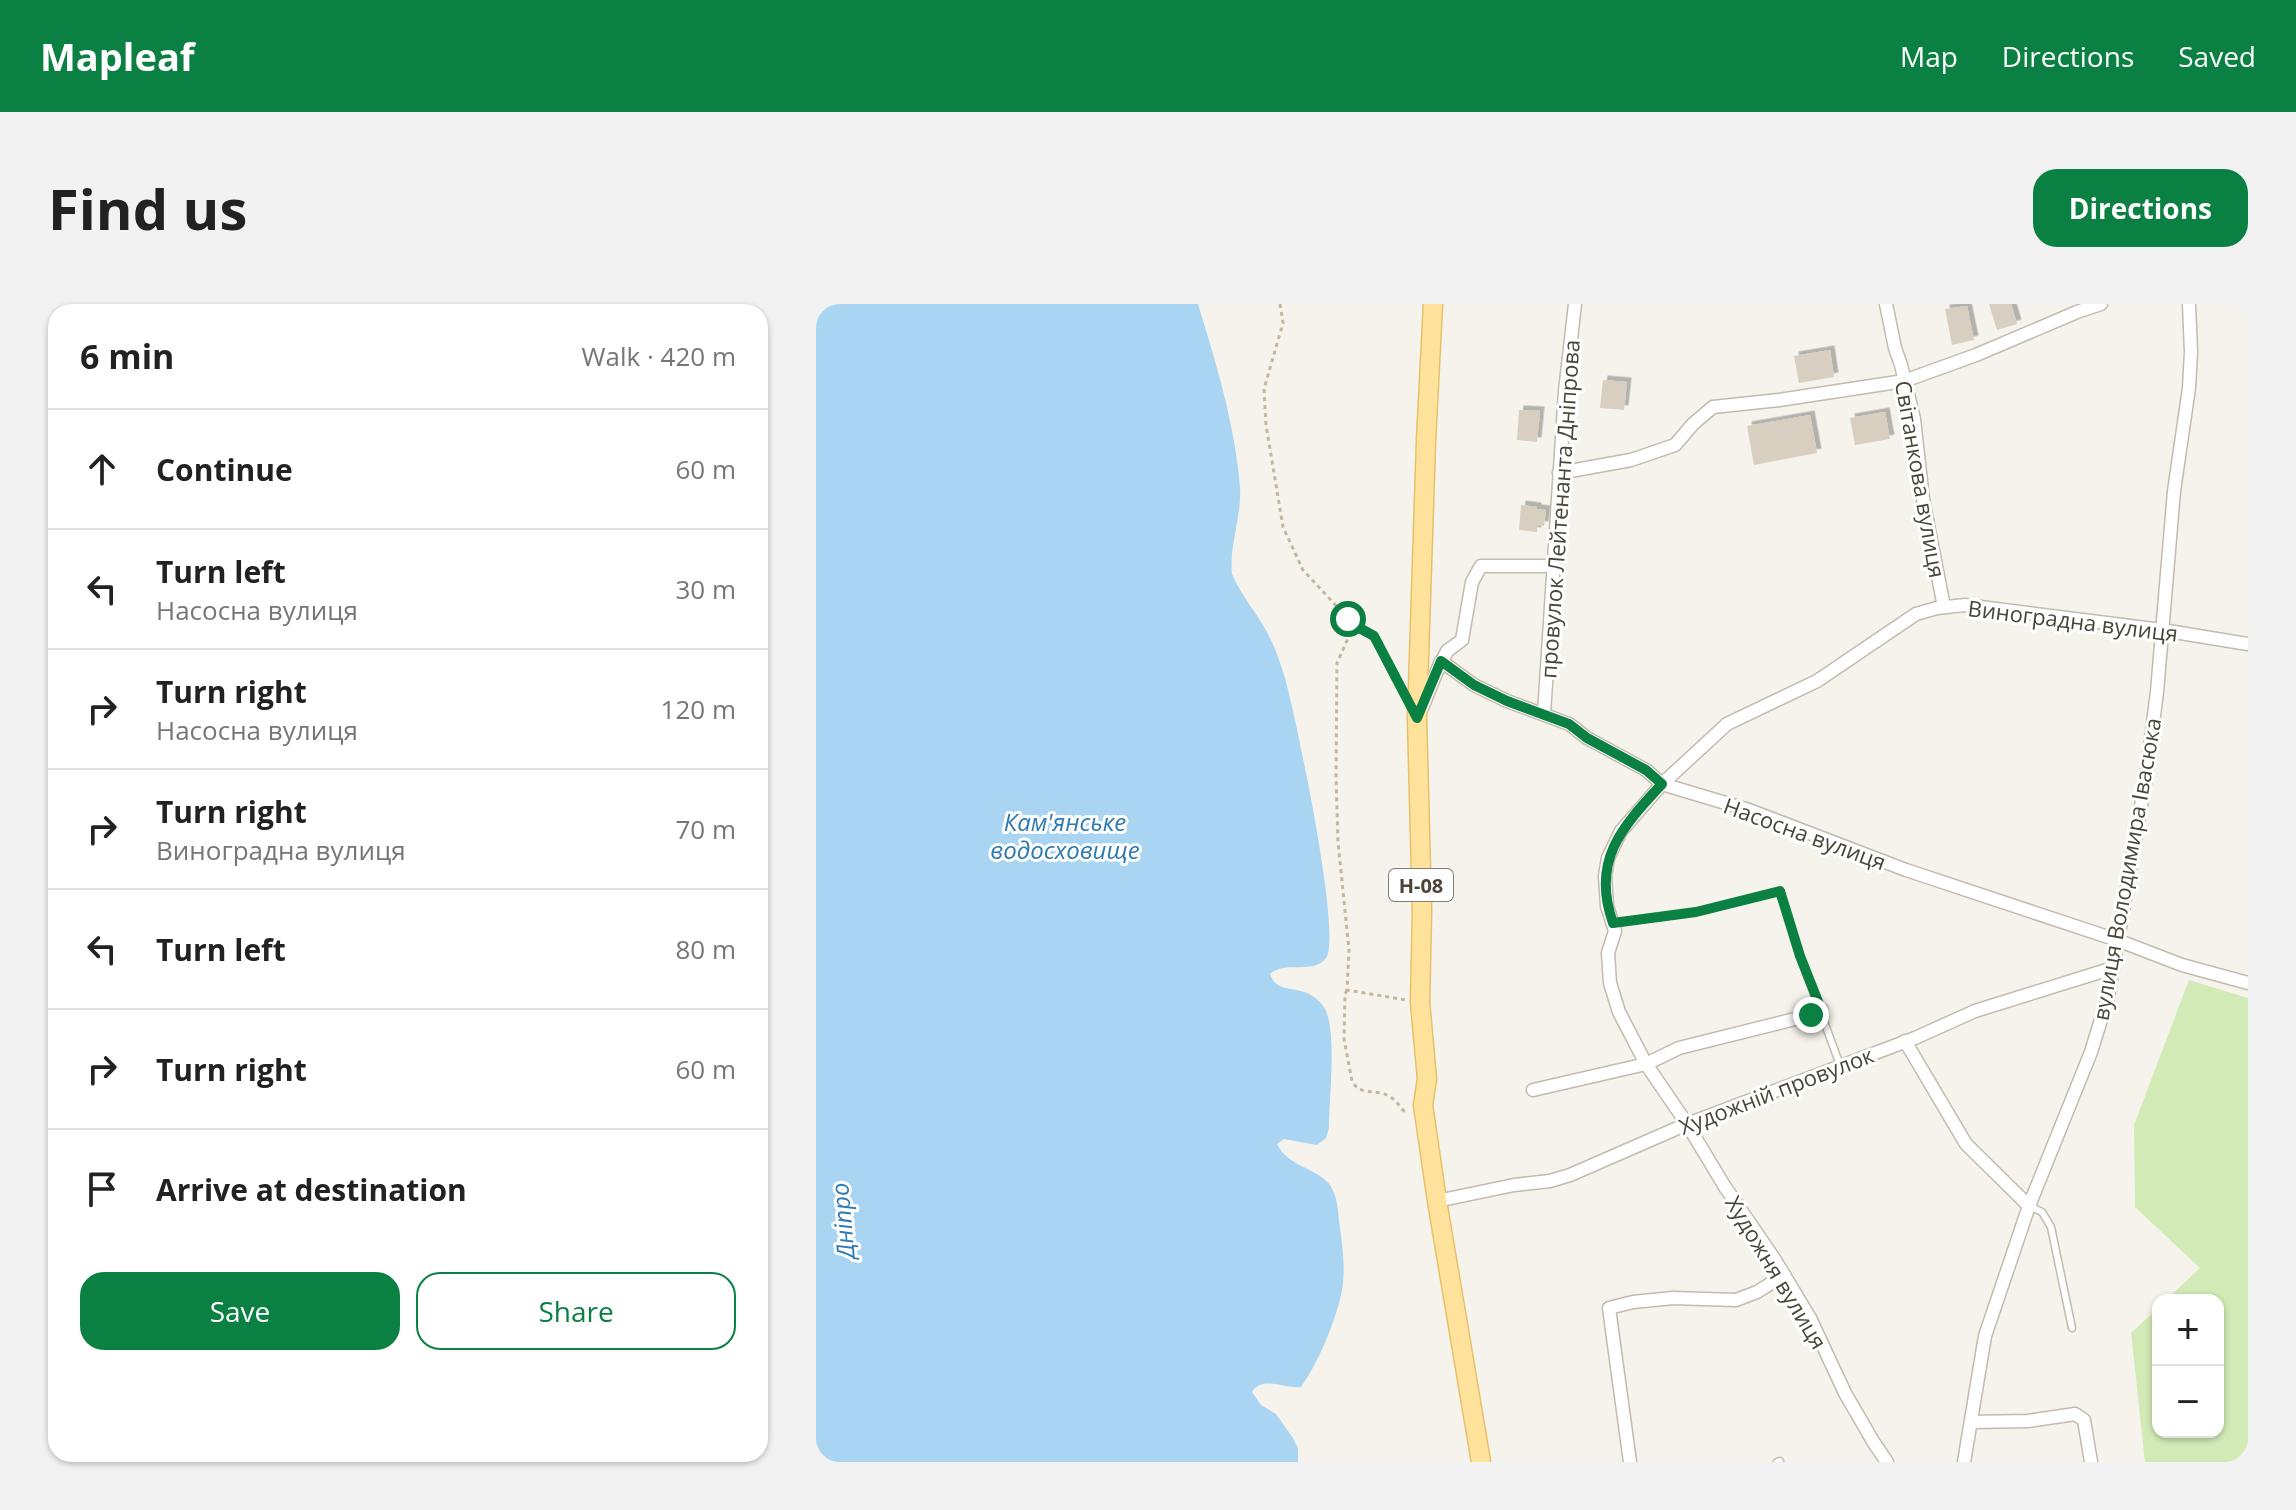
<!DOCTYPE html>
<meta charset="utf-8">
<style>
:root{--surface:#fff;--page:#f2f2f2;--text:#222;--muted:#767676;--line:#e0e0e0;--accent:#0b8043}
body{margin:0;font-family:"Open Sans",sans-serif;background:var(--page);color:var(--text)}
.controls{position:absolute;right:24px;bottom:24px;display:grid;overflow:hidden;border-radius:16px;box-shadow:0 2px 6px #0004}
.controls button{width:72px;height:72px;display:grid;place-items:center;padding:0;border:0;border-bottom:2px solid var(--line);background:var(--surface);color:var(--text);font:40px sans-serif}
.stop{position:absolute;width:24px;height:24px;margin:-18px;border:6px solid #0b8043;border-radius:50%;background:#fff}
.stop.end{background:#0b8043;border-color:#fff;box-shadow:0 2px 8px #0008}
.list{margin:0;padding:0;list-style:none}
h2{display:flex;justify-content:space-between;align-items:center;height:104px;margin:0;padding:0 32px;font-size:34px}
h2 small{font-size:26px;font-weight:400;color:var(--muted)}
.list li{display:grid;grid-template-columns:52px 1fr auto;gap:24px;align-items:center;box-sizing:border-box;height:120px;padding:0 32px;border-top:2px solid var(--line)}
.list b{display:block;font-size:30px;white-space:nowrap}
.list p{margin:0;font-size:26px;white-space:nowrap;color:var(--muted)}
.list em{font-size:26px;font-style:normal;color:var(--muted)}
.actions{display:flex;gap:16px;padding:24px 32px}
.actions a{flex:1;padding:18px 0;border:2px solid var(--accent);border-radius:24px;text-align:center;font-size:28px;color:var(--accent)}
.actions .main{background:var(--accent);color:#fff}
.icon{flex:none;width:44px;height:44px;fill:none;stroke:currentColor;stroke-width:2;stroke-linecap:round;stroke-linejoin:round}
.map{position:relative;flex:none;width:1432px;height:1158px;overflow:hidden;border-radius:24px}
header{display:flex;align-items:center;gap:48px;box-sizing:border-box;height:112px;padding:0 40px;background:var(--accent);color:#fff}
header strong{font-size:38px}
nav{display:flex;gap:44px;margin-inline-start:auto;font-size:28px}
.intro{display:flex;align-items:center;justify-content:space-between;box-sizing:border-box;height:192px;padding:0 48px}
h1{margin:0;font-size:56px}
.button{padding:20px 36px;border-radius:24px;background:var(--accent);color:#fff;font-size:28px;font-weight:700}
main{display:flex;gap:48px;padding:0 48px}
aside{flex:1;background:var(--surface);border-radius:24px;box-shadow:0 2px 6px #0004}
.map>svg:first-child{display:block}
</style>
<header>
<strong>Mapleaf</strong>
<nav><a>Map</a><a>Directions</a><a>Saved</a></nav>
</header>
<div class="intro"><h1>Find us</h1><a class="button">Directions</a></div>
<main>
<aside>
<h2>6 min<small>Walk · 420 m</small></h2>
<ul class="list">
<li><svg class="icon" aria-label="ahead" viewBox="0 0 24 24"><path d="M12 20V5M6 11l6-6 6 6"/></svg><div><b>Continue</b></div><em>60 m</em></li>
<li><svg class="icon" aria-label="left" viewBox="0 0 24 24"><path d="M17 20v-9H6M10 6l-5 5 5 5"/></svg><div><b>Turn left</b><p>Насосна вулиця</p></div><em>30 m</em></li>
<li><svg class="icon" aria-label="right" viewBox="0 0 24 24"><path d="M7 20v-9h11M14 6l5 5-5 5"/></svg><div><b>Turn right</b><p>Насосна вулиця</p></div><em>120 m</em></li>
<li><svg class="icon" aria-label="right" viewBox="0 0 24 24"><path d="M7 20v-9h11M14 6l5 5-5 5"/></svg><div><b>Turn right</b><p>Виноградна вулиця</p></div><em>70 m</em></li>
<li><svg class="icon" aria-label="left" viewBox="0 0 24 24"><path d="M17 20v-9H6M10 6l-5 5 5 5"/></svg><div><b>Turn left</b></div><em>80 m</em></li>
<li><svg class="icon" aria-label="right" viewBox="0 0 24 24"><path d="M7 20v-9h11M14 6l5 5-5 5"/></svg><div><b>Turn right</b></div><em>60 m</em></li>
<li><svg class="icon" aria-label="arrive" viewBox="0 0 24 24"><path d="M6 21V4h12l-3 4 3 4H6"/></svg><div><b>Arrive at destination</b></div></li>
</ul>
<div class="actions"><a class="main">Save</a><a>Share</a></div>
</aside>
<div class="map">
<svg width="1432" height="1158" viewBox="0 0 1432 1158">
<defs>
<filter id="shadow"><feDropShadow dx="4.5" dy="-4.5" stdDeviation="0" flood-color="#0004"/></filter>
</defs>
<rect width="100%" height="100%" fill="#f6f3ec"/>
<!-- green -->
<polygon fill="#d2eab5" points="1373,676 1432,694 1432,1158 1329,1158 1315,1029 1342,1004 1342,1128 1402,1128 1402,996 1350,996 1384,964 1319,903 1319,893 1318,821"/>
<!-- water -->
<path fill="#a9d4f2" d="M0,0H382C400,59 419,120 424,183C426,212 413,241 416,270C426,294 445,313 456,338C463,354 469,372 473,390C482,426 526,632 510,654C498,671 469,656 454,670C460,688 477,683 491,689C497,692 506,698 509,705C521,727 513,797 513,824L510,834L501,841L468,835L461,840C472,863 500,863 514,881C521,891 522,905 523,917C526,937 529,960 527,979C524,1008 502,1060 485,1083C468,1085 446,1071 436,1088L445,1101L460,1110L477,1134L482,1144V1158H0Z"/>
<!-- building -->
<g fill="#d8cfc1" filter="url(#shadow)">
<polygon points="1173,0 1195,0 1201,20 1181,26"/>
<polygon points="1151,2 1158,36 1136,41 1129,5"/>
<polygon points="1014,46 1018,73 983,79 978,52"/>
<polygon points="787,76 811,78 808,106 784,104"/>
<polygon points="703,106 724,107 721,138 701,136"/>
<polygon points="1069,108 1074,135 1039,141 1034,114"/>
<polygon points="994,111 1001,149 938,161 931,122"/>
<polygon points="705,201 721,203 721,205 730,206 728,222 721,221 721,228 703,226"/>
</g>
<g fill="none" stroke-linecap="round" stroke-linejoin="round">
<!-- lane casing -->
<g stroke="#c2bbae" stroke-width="9">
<g id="lane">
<polyline points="798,619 880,608 964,587 984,652 1024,761"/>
<polyline points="1213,902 1226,908 1235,923 1256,1024"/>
<polyline points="961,1158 964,1157"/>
</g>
</g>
<!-- street casing -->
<g stroke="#c2bbae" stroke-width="15">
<g id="street">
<polyline points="1070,0 1079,44 1085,61 1098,115 1107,195 1128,303"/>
<polyline points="743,169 815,156 859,141 877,120 897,103 963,96 1088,77 1160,51 1261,8 1285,0"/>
<polyline points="623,364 631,347 646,336 656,278 665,262 737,262"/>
<polyline points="606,404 625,357 658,381 691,397 753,420 771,434 830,466 846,480 933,506 1090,566 1301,636 1366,661 1432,679"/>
<polyline points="728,410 749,87 759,0"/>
<polyline points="1089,737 1150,840 1213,902"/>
<polyline points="717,786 830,760 863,744 995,711 1005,705"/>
<polyline points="621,897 698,881 734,877 754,871 871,820 1099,734 1159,707 1297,664"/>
<polyline points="1156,1118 1212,1117 1259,1110 1268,1116 1275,1158"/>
<polyline points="814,1158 793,1004 817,998 857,994 920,996 941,988 968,971"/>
<polyline points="1071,1158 1058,1139 1029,1089 994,1014 959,956 909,883 871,820 830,760 803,708 794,679 792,649 799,627 791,602 789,572 792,554 805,527 846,480 911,420 1001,377 1100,310 1121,304 1149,301 1346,326 1432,340"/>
<polyline points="1148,1158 1169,1032 1213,902 1275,748 1292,693 1330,473 1341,388 1358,187 1373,84 1375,48 1373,0"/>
</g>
</g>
<!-- primary casing -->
<g stroke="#e6c16a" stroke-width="21">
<polyline id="primary" points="617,0 610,137 601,414 606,607 604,698 611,775 607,801 621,897 665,1158"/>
</g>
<!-- path -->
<g stroke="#c4b79f" stroke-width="3" stroke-dasharray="4 4" stroke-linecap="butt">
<polyline points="464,0 467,19 448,85 450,121 467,223 487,266 538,321 558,332 585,384"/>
<polyline points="538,321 521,359 520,472 522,538 533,646 531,686 590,696"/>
<path d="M531,686L529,690L528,735L536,777C544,792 558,785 571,791C580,795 584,804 591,810"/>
</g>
<!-- lane -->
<use href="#lane" stroke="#fff" stroke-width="6"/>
<!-- street -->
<use href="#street" stroke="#fff" stroke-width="12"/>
<!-- primary -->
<use href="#primary" stroke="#ffe39c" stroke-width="18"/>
</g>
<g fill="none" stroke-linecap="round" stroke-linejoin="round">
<!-- route -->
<path stroke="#0b8043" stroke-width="10" d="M532,315L538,321L558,332L601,414L625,357L658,381L691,397L753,420L771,434L830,466L846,480C805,524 775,557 797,619L880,608L964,587L984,652L1005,705L995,711"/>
</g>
<g text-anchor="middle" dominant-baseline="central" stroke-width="6" stroke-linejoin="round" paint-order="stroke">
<!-- shield labels -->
<rect fill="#fff" stroke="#817c74" stroke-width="2" x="573" y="565" width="64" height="32" rx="6"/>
<g font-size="20" font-weight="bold" fill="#4b4439">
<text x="605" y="581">Н-08</text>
</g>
<!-- street labels -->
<g font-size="22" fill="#4b4439" stroke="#fff">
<text transform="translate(1105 175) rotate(80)">Світанкова вулиця</text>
<text transform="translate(743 205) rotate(-86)">провулок Лейтенанта Дніпрова</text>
<text transform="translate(1257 316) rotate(7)">Виноградна вулиця</text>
<text transform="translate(989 529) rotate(20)">Насосна вулиця</text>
<text transform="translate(1310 565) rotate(-80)">вулиця Володимира Івасюка</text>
<text transform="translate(960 786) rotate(-21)">Художній провулок</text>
<text transform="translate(961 968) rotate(59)">Художня вулиця</text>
</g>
<!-- water labels -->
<g font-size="24" font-style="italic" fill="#2e7ab2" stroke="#fff">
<text x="249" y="517">Кам'янське<tspan x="249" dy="28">водосховище</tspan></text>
<text transform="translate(26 917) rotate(-95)">Дніпро</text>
</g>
</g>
</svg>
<div class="controls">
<button>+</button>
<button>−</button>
</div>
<div class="stop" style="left:532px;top:315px"></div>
<div class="stop end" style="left:995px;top:711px"></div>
</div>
</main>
